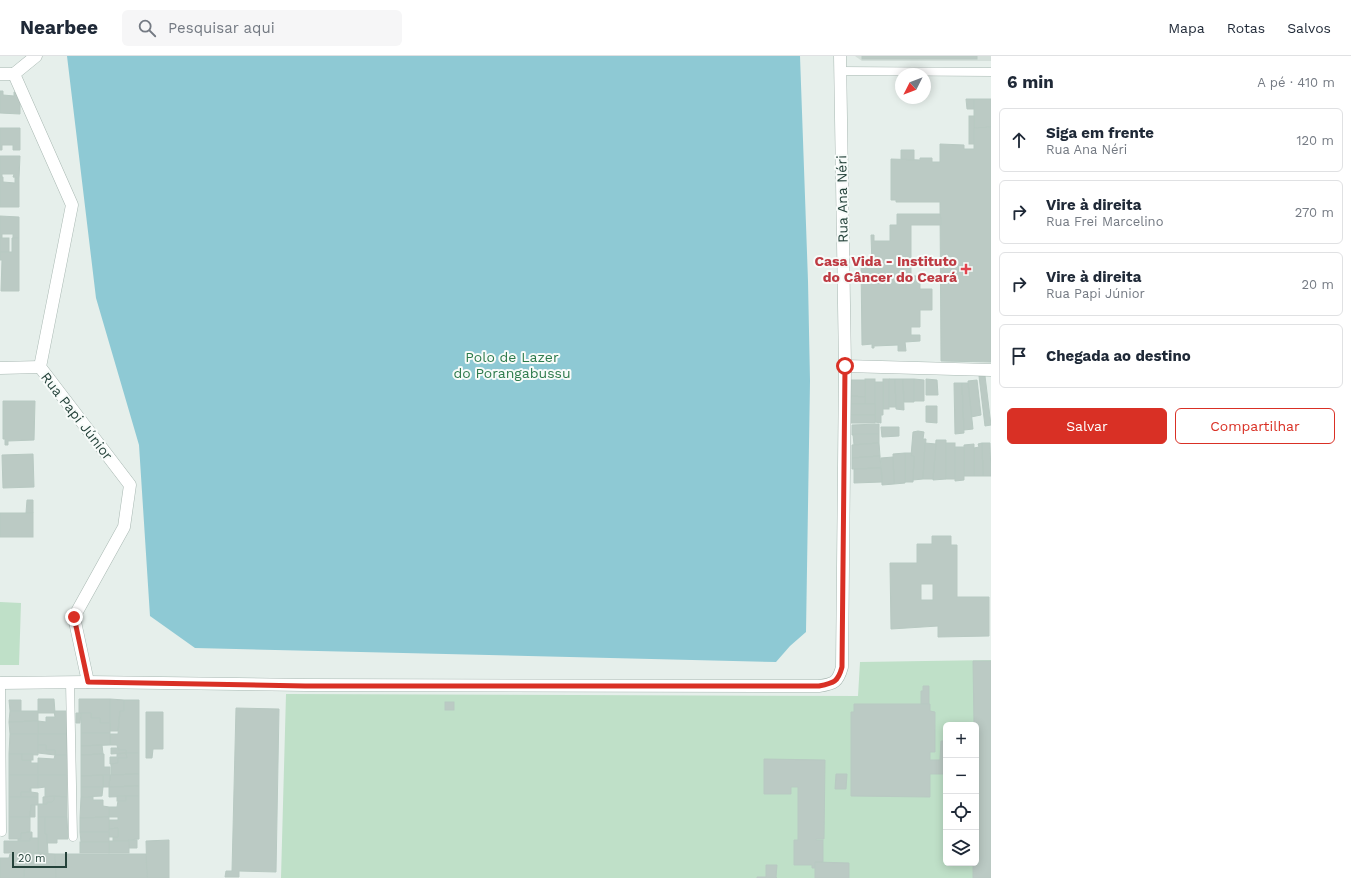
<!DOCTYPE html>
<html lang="pt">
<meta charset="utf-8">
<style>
:root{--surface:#fff;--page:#f6f6f7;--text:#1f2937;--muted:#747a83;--line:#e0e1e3;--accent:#d93025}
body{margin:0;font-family:"Work Sans",sans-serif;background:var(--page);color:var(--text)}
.controls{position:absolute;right:12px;bottom:12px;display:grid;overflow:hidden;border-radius:6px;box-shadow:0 2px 10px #0003}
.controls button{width:36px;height:36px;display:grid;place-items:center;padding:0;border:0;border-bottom:1px solid var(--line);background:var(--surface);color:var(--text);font:20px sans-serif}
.compass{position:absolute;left:895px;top:12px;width:36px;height:36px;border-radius:50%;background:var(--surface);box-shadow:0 2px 10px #0003;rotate:228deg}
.scale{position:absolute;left:12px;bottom:10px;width:55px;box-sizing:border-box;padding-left:4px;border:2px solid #24423a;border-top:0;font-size:11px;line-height:14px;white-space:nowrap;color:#24423a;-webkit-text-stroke:3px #f7fbf9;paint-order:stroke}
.stop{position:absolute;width:12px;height:12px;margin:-9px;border:3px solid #d93025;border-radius:50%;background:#fff}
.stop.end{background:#d93025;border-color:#fff;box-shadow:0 1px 4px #0008}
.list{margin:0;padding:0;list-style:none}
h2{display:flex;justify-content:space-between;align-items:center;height:52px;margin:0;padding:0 16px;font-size:17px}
h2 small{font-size:13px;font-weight:400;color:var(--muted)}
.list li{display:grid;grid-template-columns:26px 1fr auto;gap:12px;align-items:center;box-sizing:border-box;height:64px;margin:0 8px 8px;padding:0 8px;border:1px solid var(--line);border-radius:6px}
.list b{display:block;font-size:15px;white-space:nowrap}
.list p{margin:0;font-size:13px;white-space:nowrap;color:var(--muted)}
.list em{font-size:13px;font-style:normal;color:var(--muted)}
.actions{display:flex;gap:8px;padding:12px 16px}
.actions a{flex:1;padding:9px 0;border:1px solid var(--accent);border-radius:6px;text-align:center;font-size:14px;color:var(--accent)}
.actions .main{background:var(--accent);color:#fff}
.icon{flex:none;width:22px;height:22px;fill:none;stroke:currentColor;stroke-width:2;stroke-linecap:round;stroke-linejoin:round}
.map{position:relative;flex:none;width:991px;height:822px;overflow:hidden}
header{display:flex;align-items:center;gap:24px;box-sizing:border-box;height:56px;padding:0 20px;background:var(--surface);border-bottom:1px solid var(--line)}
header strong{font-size:19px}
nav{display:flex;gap:22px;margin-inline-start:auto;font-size:14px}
.search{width:280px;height:36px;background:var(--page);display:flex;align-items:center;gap:10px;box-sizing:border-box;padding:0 14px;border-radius:6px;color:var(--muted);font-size:15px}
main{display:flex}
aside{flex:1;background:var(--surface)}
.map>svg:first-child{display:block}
</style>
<header>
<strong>Nearbee</strong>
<div class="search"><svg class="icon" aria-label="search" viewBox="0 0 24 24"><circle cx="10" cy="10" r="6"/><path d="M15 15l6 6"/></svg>Pesquisar aqui</div>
<nav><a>Mapa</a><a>Rotas</a><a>Salvos</a></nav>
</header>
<main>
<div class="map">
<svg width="991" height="822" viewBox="0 0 991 822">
<rect width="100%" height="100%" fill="#e6efeb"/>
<!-- built -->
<polygon fill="#d4dfda" points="855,0 991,0 991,5 862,5"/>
<!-- green -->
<g fill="#bfe0c8" fill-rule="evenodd">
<polygon points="0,546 21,547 19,609 0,609"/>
<path d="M991,604V822H281L286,638L858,640L860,606ZM946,669H976V807H946Z"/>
</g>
<!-- water -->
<polygon fill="#8ec9d4" points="67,0 800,0 808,225 810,325 806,576 790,590 776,606 195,592 150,560 139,389 96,242"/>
<!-- building -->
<g fill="#bbcac4" stroke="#b8c9c2" fill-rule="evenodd">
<rect x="862" y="0" width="115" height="3"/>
<polygon points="0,35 3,35 3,39 14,40 14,36 20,36 20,58 0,57"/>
<polygon points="966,43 974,43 974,53 967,53"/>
<polygon points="974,43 991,43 991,71 974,72"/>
<rect x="969" y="60" width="5" height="28"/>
<polygon points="991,71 991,306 941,305 940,146 896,146 896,144 891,144 891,103 920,104 920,102 932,102 932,106 940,106 940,88 964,89 964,93 974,93 974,72"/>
<polygon points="0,72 20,72 20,94 13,94 13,89 2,89 2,94 0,94"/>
<polygon points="901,94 914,94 914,104 901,103"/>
<polygon points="0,100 20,100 19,122 13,121 14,118 2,118 2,121 0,121"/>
<polygon points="0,121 3,121 3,126 15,127 15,122 19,122 19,151 0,151"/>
<polygon points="897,158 940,158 941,163 941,169 911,169 911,220 920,220 920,233 932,233 932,254 920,254 920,271 911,271 911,279 920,279 920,285 905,286 906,295 898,295 898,289 874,290 874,292 872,292 872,288 862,289 861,208 872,208 871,179 874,179 874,185 890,185 890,169 897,169"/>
<polygon points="0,160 19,161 19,182 13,182 13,178 2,178 2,182 0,182"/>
<rect x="0" y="182" width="9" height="14"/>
<polygon points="12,182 19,182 19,235 1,235 2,204 0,204 0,196 12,196"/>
<polygon points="979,320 985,320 991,369 985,370"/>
<rect x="865" y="323" width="10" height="25"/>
<rect x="883" y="323" width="6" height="30"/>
<polygon points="889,323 895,323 896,351 889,351"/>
<polygon points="895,323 903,323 904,354 896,353"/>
<polygon points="903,323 914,323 914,346 904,346"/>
<polygon points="914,323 924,324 924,345 914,345"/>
<polygon points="926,323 937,324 938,339 926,339"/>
<polygon points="851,324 865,324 865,341 851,340"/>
<polygon points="977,324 981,359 971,361 968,325"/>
<polygon points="875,326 883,326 883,359 881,359 881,367 875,366"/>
<polygon points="954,327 962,327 964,377 955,378"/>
<polygon points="962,327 968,327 973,373 964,374"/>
<polygon points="851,340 865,341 865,348 851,348"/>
<polygon points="3,345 35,345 34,384 8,385 8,389 5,389 5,383 3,383"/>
<rect x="851" y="348" width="24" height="11"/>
<polygon points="926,350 937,350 937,367 926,366"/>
<rect x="851" y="359" width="24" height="8"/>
<polygon points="879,368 879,378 852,379 852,369"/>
<polygon points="881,371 899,371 899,380 882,381"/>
<polygon points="918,375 924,376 923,383 926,383 923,423 913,424 914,400 911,400 913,376"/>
<polygon points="853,378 879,378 879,387 854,389"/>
<polygon points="936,384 946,384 946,423 933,424"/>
<polygon points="879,387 880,400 852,402 852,389"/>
<polygon points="925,387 936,388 933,423 923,423"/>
<rect x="946" y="387" width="9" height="36"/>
<polygon points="982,387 990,387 991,420 983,420"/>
<polygon points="982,387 983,420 974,420 974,392 979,391 978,388"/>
<polygon points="974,388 974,420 964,420 964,389"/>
<polygon points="955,391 964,391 964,424 955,425"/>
<polygon points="905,397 912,397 911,400 914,400 913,426 905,426"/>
<polygon points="905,397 905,427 894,428 893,398"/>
<polygon points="33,398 34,431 3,432 2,399"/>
<polygon points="880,400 881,412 852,413 852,402"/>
<polygon points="893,401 894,428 882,429 881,402"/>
<polygon points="881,412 882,426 854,427 854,413"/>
<polygon points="27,444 33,444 33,457 26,457"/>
<rect x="0" y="457" width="33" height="24"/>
<path d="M932,480H951V489H957V541H989V580L938,581V570L891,573L890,507H917V488H932ZM921,528H933V544H921Z"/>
<polygon points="973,605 991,605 991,822 973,822 973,807 976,807 976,669 974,669"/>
<polygon points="923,630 929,630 929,648 921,648 921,635 923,635"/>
<polygon points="38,643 54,643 55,657 38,657"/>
<polygon points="79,643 110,643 110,667 100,667 100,662 91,662 91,657 79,657"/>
<polygon points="110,643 124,644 124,655 120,655 118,675 110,675"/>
<polygon points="9,644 21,644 21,655 10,655"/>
<polygon points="124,644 139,644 139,697 126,697 126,694 118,694 117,689 110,689 110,678 118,678 120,655 124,655"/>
<rect x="445" y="646" width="9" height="8"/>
<polygon points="854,648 930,648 930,655 935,656 935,696 930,696 930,704 940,704 941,685 946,685 946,718 930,718 930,741 851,740 851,656 854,656"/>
<polygon points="236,652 279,653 276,816 239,815 239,821 225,821 226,815 232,815"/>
<polygon points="10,655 38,655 38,665 9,666"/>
<polygon points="54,655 67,655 67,678 38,678 38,665 46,666 46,661 55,661"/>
<polygon points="146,656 163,656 163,693 153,693 152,702 146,702"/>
<polygon points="76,657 81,657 80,667 76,667"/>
<polygon points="81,657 91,657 91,662 100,662 100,667 110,667 110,677 81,677"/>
<polygon points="38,665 38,678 10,678 9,666"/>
<polygon points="81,677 110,677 110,689 81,690"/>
<polygon points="10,678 38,678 38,699 9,698"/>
<polygon points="38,678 67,678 67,699 55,699 55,694 46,694 46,689 38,689"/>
<polygon points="38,689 46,689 46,694 55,694 55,699 38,697"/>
<polygon points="102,689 103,698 81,699 81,690"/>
<polygon points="111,692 119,692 118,694 126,694 126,697 111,698"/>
<polygon points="126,697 127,702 118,702 118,707 110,708 110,701 117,701 117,698"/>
<polygon points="126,697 139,697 139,718 111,719 111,708 118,707 118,702 127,702"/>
<polygon points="9,698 22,698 22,704 31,704 31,707 38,707 38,719 9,719"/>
<rect x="22" y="698" width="11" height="6"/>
<polygon points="104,698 104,711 110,711 110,719 81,720 81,699"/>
<polygon points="55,699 67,699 67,719 38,719 38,702 54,703"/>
<polygon points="764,703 825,704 824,783 816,783 816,784 823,784 823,806 815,806 815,812 812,812 812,809 794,809 794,784 798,784 798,731 791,731 791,738 764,738"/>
<polygon points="139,718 139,730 109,731 110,719"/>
<polygon points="836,718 847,718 846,733 835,733"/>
<polygon points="9,719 38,719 38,732 30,732 30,736 21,736 21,741 9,741"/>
<polygon points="38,719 67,719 67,741 45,741 45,731 38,732"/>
<polygon points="103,719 110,719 109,731 103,731"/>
<polygon points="103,719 103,731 81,731 81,720"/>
<polygon points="139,730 139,740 109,741 109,731"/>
<polygon points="31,731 31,736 38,737 38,741 21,741 21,736 30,736 30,732"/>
<polygon points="81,731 103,731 102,740 81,741"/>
<polygon points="54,740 67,741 67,761 38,761 38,748 47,748 47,746 52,746 54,744"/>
<polygon points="54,740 54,744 52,746 47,746 47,748 43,748 43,741"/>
<rect x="117" y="740" width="9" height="5"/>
<polygon points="126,740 139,740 139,783 128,784 129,785 113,785 113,781 118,781 118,772 109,773 109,764 118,764 118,761 109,761 109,751 117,751 118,745 126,745"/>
<polygon points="9,741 38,741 38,749 31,749 30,761 9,761"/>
<polygon points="81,741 93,741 93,744 103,744 103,750 109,751 109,761 80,762"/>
<polygon points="31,749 35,749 35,761 30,761"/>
<polygon points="9,761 30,761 30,776 21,777 21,783 9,783"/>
<polygon points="38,761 45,761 45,778 47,778 48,798 38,797"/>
<polygon points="45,761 67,761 68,783 57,783 57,787 47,787 47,778 45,778"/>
<polygon points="109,761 109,776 80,776 80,762"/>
<polygon points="118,772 118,781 109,781 109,773"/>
<polygon points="32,776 32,782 30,782 30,785 18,785 18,783 21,783 21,777"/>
<polygon points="80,776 109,776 109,786 81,786"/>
<polygon points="30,782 38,782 38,797 4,797 4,785 30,785"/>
<polygon points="128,784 137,784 137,792 129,792"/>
<polygon points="169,784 169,822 147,822 146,785"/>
<rect x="109" y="785" width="20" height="12"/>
<rect x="80" y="786" width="29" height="11"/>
<polygon points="25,797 55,798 56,822 24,822"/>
<polygon points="25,797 24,822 0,822 0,802 9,802 10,798"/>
<polygon points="55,798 146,798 147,822 56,822"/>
<polygon points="815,806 849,807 849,822 815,822"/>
<polygon points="766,809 777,809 776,821 777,822 757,822 757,821 766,821"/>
</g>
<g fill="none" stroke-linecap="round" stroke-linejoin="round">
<!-- service casing -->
<g stroke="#a8b8b2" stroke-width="9">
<g id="service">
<polyline points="840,15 991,16"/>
<polyline points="70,626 73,781"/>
<polyline points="1,627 2,776"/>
</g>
</g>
<!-- pedestrian casing -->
<g stroke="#a8b8b2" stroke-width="13">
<g id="pedestrian">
<polyline points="36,0 14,18 72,149 40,311 130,429 124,471 74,561 88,626"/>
<polyline points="840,0 845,310"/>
</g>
</g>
<!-- minor casing -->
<g stroke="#a8b8b2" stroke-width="13">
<g id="minor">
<polyline points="0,18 14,18"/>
<polyline points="0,312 40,311"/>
<path d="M0,627L88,626L305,629L819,630C834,628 838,626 842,611L845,310L991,314"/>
</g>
</g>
<!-- service -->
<use href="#service" stroke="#fff" stroke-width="8"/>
<!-- pedestrian -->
<use href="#pedestrian" stroke="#fff" stroke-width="12"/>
<!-- minor -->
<use href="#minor" stroke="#fff" stroke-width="12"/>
</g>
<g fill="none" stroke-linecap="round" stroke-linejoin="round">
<!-- route -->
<path stroke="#d93025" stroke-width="5" d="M74,561L88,626L305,630H819C834,627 838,626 842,611L845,310"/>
</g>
<!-- markers -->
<path fill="#e0444e" stroke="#f7fbf9" stroke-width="1.5" d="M964 207h4v4h4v4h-4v4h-4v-4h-4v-4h4z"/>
<g text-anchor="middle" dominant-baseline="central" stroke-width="4" stroke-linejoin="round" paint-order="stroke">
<!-- street labels -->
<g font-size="14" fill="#24423a" stroke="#f7fbf9">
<text transform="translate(842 143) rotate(-91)">Rua Ana Néri</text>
<text transform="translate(77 360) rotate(52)">Rua Papi Júnior</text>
</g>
<!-- health labels -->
<g font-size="14" font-weight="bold" fill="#be3a42" stroke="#f7fbf9" text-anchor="end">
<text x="957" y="205">Casa Vida - Instituto<tspan x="957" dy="16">do Câncer do Ceará</tspan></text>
</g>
<!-- park labels -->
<g font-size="14" fill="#2d7a4b" stroke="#f7fbf9">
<text x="512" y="301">Polo de Lazer<tspan x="512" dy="16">do Porangabussu</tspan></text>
</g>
</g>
</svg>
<div class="controls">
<button>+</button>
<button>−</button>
<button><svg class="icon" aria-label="locate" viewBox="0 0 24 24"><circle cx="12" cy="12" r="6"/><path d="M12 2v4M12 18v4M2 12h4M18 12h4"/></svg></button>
<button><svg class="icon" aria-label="layers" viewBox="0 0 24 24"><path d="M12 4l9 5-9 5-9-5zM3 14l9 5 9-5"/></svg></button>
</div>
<svg class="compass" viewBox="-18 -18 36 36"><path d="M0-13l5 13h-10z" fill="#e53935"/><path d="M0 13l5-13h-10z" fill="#747a83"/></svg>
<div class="scale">20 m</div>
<div class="stop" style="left:845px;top:310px"></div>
<div class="stop end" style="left:74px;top:561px"></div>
</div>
<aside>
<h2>6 min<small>A pé · 410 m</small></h2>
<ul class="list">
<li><svg class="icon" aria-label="ahead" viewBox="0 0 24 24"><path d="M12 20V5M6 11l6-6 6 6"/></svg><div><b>Siga em frente</b><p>Rua Ana Néri</p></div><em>120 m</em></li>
<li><svg class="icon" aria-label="right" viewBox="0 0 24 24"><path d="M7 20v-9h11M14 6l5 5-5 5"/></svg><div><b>Vire à direita</b><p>Rua Frei Marcelino</p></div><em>270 m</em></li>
<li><svg class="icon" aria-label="right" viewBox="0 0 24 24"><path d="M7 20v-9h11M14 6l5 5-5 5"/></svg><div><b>Vire à direita</b><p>Rua Papi Júnior</p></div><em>20 m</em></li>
<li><svg class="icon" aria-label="arrive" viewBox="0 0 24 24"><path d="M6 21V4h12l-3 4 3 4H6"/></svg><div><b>Chegada ao destino</b></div></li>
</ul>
<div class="actions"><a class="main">Salvar</a><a>Compartilhar</a></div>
</aside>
</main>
